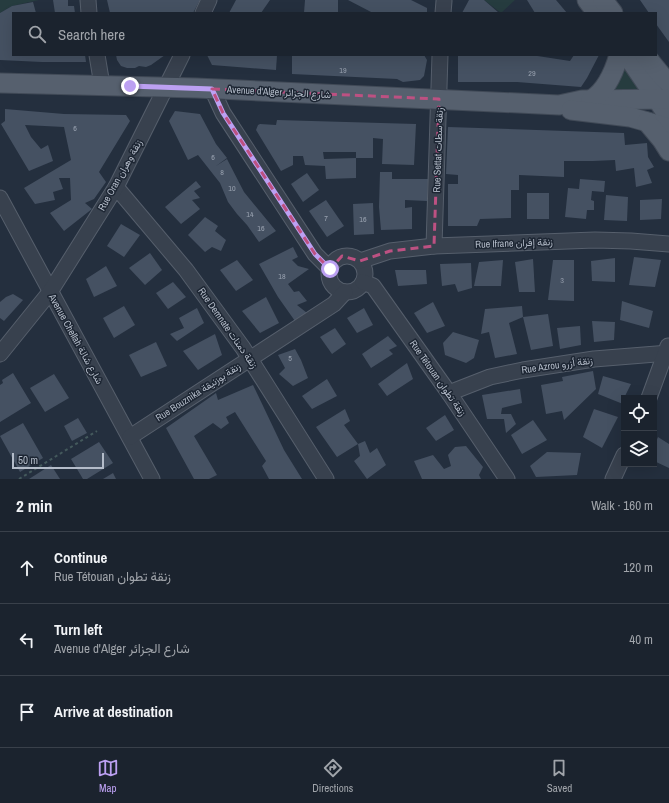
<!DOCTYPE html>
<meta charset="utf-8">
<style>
:root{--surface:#1b232e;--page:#282f3a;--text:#f1f3f6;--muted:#a0a4aa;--line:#39404a;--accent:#bca0f2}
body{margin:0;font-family:"Archivo Narrow",Vazirmatn,sans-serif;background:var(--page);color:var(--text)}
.controls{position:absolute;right:12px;bottom:12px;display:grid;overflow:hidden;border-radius:0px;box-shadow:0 4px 16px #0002}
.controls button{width:36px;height:36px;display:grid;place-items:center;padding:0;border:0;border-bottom:1px solid var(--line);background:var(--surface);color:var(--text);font:20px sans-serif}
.scale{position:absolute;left:12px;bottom:10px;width:92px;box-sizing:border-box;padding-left:4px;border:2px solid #b4bcc9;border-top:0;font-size:11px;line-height:14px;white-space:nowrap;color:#b4bcc9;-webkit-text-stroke:3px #1d2633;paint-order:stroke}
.stop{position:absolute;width:12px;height:12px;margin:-9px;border:3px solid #bca0f2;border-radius:50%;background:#fff}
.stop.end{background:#bca0f2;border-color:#fff;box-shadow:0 1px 4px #0008}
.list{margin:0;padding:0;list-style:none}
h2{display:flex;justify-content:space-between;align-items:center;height:52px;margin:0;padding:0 16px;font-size:17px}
h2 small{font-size:13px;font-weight:400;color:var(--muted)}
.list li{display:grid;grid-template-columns:26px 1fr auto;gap:12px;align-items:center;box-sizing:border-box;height:72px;padding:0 16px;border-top:1px solid var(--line)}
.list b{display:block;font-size:15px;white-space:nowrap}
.list p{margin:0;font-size:13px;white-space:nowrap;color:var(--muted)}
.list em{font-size:13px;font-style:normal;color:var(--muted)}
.icon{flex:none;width:22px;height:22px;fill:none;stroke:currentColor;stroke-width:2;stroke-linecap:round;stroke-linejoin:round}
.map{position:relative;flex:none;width:669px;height:479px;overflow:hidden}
.search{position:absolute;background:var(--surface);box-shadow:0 4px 16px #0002;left:12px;right:12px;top:12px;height:44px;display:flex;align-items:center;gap:10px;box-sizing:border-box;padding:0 14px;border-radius:0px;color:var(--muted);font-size:15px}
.sheet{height:268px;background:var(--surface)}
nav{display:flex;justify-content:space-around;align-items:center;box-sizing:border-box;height:56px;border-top:1px solid var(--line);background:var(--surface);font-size:11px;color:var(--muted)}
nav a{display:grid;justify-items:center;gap:2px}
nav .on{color:var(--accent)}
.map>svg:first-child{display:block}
</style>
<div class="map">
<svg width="669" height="479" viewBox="0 0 669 479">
<rect width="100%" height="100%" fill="#242f3e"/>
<!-- green -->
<g fill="#263c3f">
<polygon points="0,0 39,0 12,6 0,13"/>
<polygon points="484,0 515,0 501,13"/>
<polygon points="624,60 645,94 607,94"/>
</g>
<!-- building -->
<g fill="#455162" fill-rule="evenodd">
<polygon points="53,0 68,0 68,6 74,6 75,13 55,13"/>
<polygon points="107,0 200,0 193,13 110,13"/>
<polygon points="236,0 270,0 261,13 229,13"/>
<polygon points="305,0 338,0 338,13 304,13"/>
<polygon points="348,0 411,0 427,8 427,13 373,13"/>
<polygon points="469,0 484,0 499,13 462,13"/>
<polygon points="527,0 556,0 567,13 535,13"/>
<polygon points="640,0 669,0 669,42 656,24 656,13 649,13"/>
<polygon points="33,2 36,13 13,13 13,55 85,55 86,62 42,62 0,60 0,13 12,6"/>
<polygon points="116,55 165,55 151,65 146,67 139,66 135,68 127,68 121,66 117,60"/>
<polygon points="207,55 277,55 276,70 212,65"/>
<polygon points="292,55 424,55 427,60 424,76 420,80 403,82 397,79 292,74"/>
<polygon points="458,55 531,55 570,61 574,55 599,55 587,78 581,87 517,82 458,82"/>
<polygon points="5,109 64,114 126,115 130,121 99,172 106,182 94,199 85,203 92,209 64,231 50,213 71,200 70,178 59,178 63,189 53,192 55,200 35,204 24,188 71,160 64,127 25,125 31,137 41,149 48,145 53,161 29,171 1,124 5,121"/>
<polygon points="175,111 200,114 216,144 227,158 216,166 227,159 244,192 276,231 259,242 247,225 237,214 228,202 220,183 198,155 188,160 169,121"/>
<path d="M277,120L416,124L414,165L382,164L383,139L373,138V158H356V178L326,179L325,166L305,165L303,156H293V165L281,171L256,130L258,125L260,124L276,125ZM323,152H356V158L324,159Z"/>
<polygon points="448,127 624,133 625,145 647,143 648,157 654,167 647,170 652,183 636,187 634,168 616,171 615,160 593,161 564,161 564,177 519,175 519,190 511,190 511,218 480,219 477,226 448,226 448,184 458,184 458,175 446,174"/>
<polygon points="380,172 392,172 392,179 428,179 427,201 405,200 405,208 412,207 412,229 381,230 379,207"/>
<polygon points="307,173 319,190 303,202 291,184"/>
<polygon points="580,179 605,181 604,192 592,191 591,200 594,201 594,210 587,210 586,219 565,217 568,188 579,189"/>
<polygon points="196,181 201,187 194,191 200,198 192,200 200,209 181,224 165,207"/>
<rect x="527" y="193" width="22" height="26"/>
<polygon points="606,195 628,197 627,221 604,220"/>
<polygon points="662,199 661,219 640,220 640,200"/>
<polygon points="326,200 344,226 327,237 309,211"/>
<polygon points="373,203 374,234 354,235 353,204"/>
<polygon points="205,217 218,226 215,231 226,240 221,251 212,247 205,252 188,235"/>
<polygon points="121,224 140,235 124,257 107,246"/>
<polygon points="293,247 298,257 292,260 298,266 309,269 288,284 294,292 299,291 307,301 297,305 307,313 295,321 278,297 259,264"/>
<polygon points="150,253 162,270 145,285 129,268"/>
<polygon points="634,257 661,260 655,287 629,285"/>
<polygon points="615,258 615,282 592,281 591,261"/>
<polygon points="533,259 535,292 519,292 515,262"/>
<polygon points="237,260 253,280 236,291 220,270"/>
<polygon points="503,260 501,286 474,286 479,262"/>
<polygon points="553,260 574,260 574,301 548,300"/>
<polygon points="471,263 472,288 458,292 455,284 442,286 440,264"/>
<polygon points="106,266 117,286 94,297 86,279"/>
<polygon points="395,270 426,270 427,284 398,286"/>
<polygon points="173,282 186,297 168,309 156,293"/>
<polygon points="13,294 23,300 4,321 0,318 0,302 6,297"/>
<polygon points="266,297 279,323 260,333 242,311"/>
<polygon points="622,301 653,311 649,328 620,320"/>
<polygon points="433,302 445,326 427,333 414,313"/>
<polygon points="124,306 135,325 114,338 103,318"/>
<polygon points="522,306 523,317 509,323 517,354 495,358 489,332 481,334 485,309"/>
<polygon points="197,308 204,323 177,341 170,334 184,328 179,318"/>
<polygon points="364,308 373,325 357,333 347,318"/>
<polygon points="548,314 553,346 531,350 523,317"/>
<polygon points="592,321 615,322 614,340 594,342"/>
<polygon points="580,326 581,345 560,349 557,328"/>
<polygon points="335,328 346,344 332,354 320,337"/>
<polygon points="453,332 479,340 474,358 466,363 445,355 443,343"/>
<polygon points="215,334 222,355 198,370 183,351"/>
<polygon points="388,336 397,346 389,350 393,354 371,368 362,354"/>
<polygon points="156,342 167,366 141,377 129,355"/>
<polygon points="295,349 301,360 308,378 293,386 279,374 285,368 278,355"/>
<polygon points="407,363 413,379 387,396 378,384"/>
<polygon points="593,371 596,389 564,420 562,411 546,414 541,385 563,381 562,377"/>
<polygon points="13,373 31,403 0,422 0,385 3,383 2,380"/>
<polygon points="54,374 69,398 45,412 30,388"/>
<polygon points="603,376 631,384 624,398 623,404 598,394"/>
<polygon points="327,379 337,396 312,409 302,396"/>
<polygon points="253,385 284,450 302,479 269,479 262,466 266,461 235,412 226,417 229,423 221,429 213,423 194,436 217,475 209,479 194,479 166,428 216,393 218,400"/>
<polygon points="520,389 522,403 502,408 501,414 511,414 516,424 506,433 504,419 487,419 482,395"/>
<polygon points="345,409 350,421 344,425 358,444 337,457 316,427"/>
<polygon points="594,409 618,417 602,448 583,437"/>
<polygon points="445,415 454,430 436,441 426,428"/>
<polygon points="78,418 87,433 72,441 64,426"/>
<polygon points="533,420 547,440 522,454 511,435"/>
<polygon points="23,423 43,458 20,472 0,436"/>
<polygon points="658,437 669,444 669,468 654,461 654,446"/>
<polygon points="365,441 370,453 377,448 386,465 367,479 354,461 360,456 358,444"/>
<polygon points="99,442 113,463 87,479 83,479 71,459"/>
<polygon points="466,446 483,467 479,475 481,479 422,479 414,461 433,455 444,469 451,466 448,455 455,447"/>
<polygon points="547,452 581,453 577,475 536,477 530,466"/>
<polygon points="51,465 60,479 29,479"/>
<polygon points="113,473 116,479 103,479"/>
</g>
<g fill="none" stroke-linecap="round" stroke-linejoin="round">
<!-- minor casing -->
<g stroke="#565f6c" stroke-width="17">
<g id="minor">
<polyline points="88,0 89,13"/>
<polyline points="203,13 209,0"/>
<polyline points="443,13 444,1"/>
<polyline points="97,55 102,85"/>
<polyline points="212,89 223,113 315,254 330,269"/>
<polyline points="116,187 186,270 243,348 326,479"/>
<polyline points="0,198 152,479"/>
<polyline points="434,246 440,55"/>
<circle cx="347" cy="274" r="18"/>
<polyline points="360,261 390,251 434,246 595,240 631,241 669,244"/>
<polyline points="363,282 373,286 449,393 507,479"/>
<polyline points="0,354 50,292 116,187 182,55"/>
<polyline points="449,393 490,377 523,370 594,359 669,353"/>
<polyline points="649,398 668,346"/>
<polyline points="130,437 334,304 345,292"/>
<polyline points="613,479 624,455"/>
</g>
</g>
<!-- major casing -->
<g stroke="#414a57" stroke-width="21">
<g id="major">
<polyline points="587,0 597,13"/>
<polyline points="603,0 613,13"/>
<polyline points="627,55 669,117"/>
<polyline points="645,55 662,76 669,83"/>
<polyline points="0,83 196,88 559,105 582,100 669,99"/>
<path d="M591,100C606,91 614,72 619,55"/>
<polyline points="571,110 630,117 669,128"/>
<polyline points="647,122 662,140 669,151"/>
</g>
</g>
<!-- path -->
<polyline stroke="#44595c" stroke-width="2" stroke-dasharray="3 3" stroke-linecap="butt" points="19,479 97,431"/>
<!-- minor -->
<use href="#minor" stroke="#38414e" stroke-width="15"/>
<!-- major -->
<use href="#major" stroke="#56606e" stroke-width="19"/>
</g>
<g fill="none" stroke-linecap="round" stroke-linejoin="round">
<!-- route -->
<polyline stroke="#bca0f2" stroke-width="5" points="130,86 212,89 223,113 315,254 330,269"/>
</g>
<!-- marked area -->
<path fill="none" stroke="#bd5182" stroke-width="3" stroke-dasharray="8 5" stroke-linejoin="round" d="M212,89L439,99L434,246L390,251L360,261L342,256L330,269L315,254L223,113Z"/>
<g text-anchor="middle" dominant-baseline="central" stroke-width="3" stroke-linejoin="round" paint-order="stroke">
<!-- number labels -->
<g font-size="8" fill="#98a1af">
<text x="343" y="70">19</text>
<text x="532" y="73">29</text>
<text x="75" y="128">6</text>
<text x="213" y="157">6</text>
<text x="222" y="172">8</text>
<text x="232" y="188">10</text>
<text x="250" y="214">14</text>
<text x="326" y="218">7</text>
<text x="363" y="219">16</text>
<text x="261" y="228">16</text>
<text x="282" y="276">18</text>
<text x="562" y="280">3</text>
<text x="290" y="358">5</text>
</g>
<!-- street labels -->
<g font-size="10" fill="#b4bcc9" stroke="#1d2633">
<text transform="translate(279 92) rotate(3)">Avenue d'Alger شارع الجزائر</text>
<text transform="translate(438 150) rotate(-88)">Rue Settat زنقة سطات</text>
<text transform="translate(120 175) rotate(-61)">Rue Oran زنقة وهران</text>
<text transform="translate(514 243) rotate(-2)">Rue Ifrane زنقة إفران</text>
<text transform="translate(228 328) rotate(55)">Rue Demnate زنقة دمنات</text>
<text transform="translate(76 339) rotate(61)">Avenue Chellah شارع شالة</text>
<text transform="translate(557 365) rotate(-8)">Rue Azrou زنقة أزرو</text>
<text transform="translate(438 378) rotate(55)">Rue Tétouan زنقة تطوان</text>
<text transform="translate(198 392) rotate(-33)">Rue Bouznika زنقة بوزنيقة</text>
</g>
</g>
</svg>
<div class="controls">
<button><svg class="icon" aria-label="locate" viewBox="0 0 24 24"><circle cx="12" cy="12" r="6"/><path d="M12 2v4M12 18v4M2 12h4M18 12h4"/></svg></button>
<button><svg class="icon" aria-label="layers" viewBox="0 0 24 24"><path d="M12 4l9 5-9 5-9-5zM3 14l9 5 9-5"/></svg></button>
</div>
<div class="scale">50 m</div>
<div class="stop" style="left:330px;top:269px"></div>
<div class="stop end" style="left:130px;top:86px"></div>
<div class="search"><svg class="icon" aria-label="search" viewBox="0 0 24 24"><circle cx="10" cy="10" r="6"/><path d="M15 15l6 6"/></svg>Search here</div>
</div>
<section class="sheet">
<h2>2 min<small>Walk · 160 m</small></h2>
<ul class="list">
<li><svg class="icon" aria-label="ahead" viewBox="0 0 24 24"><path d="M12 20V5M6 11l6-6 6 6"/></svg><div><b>Continue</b><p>Rue Tétouan زنقة تطوان</p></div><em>120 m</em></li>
<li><svg class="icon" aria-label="left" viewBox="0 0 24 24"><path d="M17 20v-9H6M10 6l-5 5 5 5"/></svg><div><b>Turn left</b><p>Avenue d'Alger شارع الجزائر</p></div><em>40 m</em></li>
<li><svg class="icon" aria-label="arrive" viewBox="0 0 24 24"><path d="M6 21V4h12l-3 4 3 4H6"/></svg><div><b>Arrive at destination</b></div></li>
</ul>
</section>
<nav>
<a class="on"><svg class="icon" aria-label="map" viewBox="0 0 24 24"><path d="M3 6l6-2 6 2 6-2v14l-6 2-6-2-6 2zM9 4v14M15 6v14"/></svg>Map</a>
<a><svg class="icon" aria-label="directions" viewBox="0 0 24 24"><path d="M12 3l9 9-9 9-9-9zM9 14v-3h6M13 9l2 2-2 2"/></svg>Directions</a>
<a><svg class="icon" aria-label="saved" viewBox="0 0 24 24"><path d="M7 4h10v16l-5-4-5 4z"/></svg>Saved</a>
</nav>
